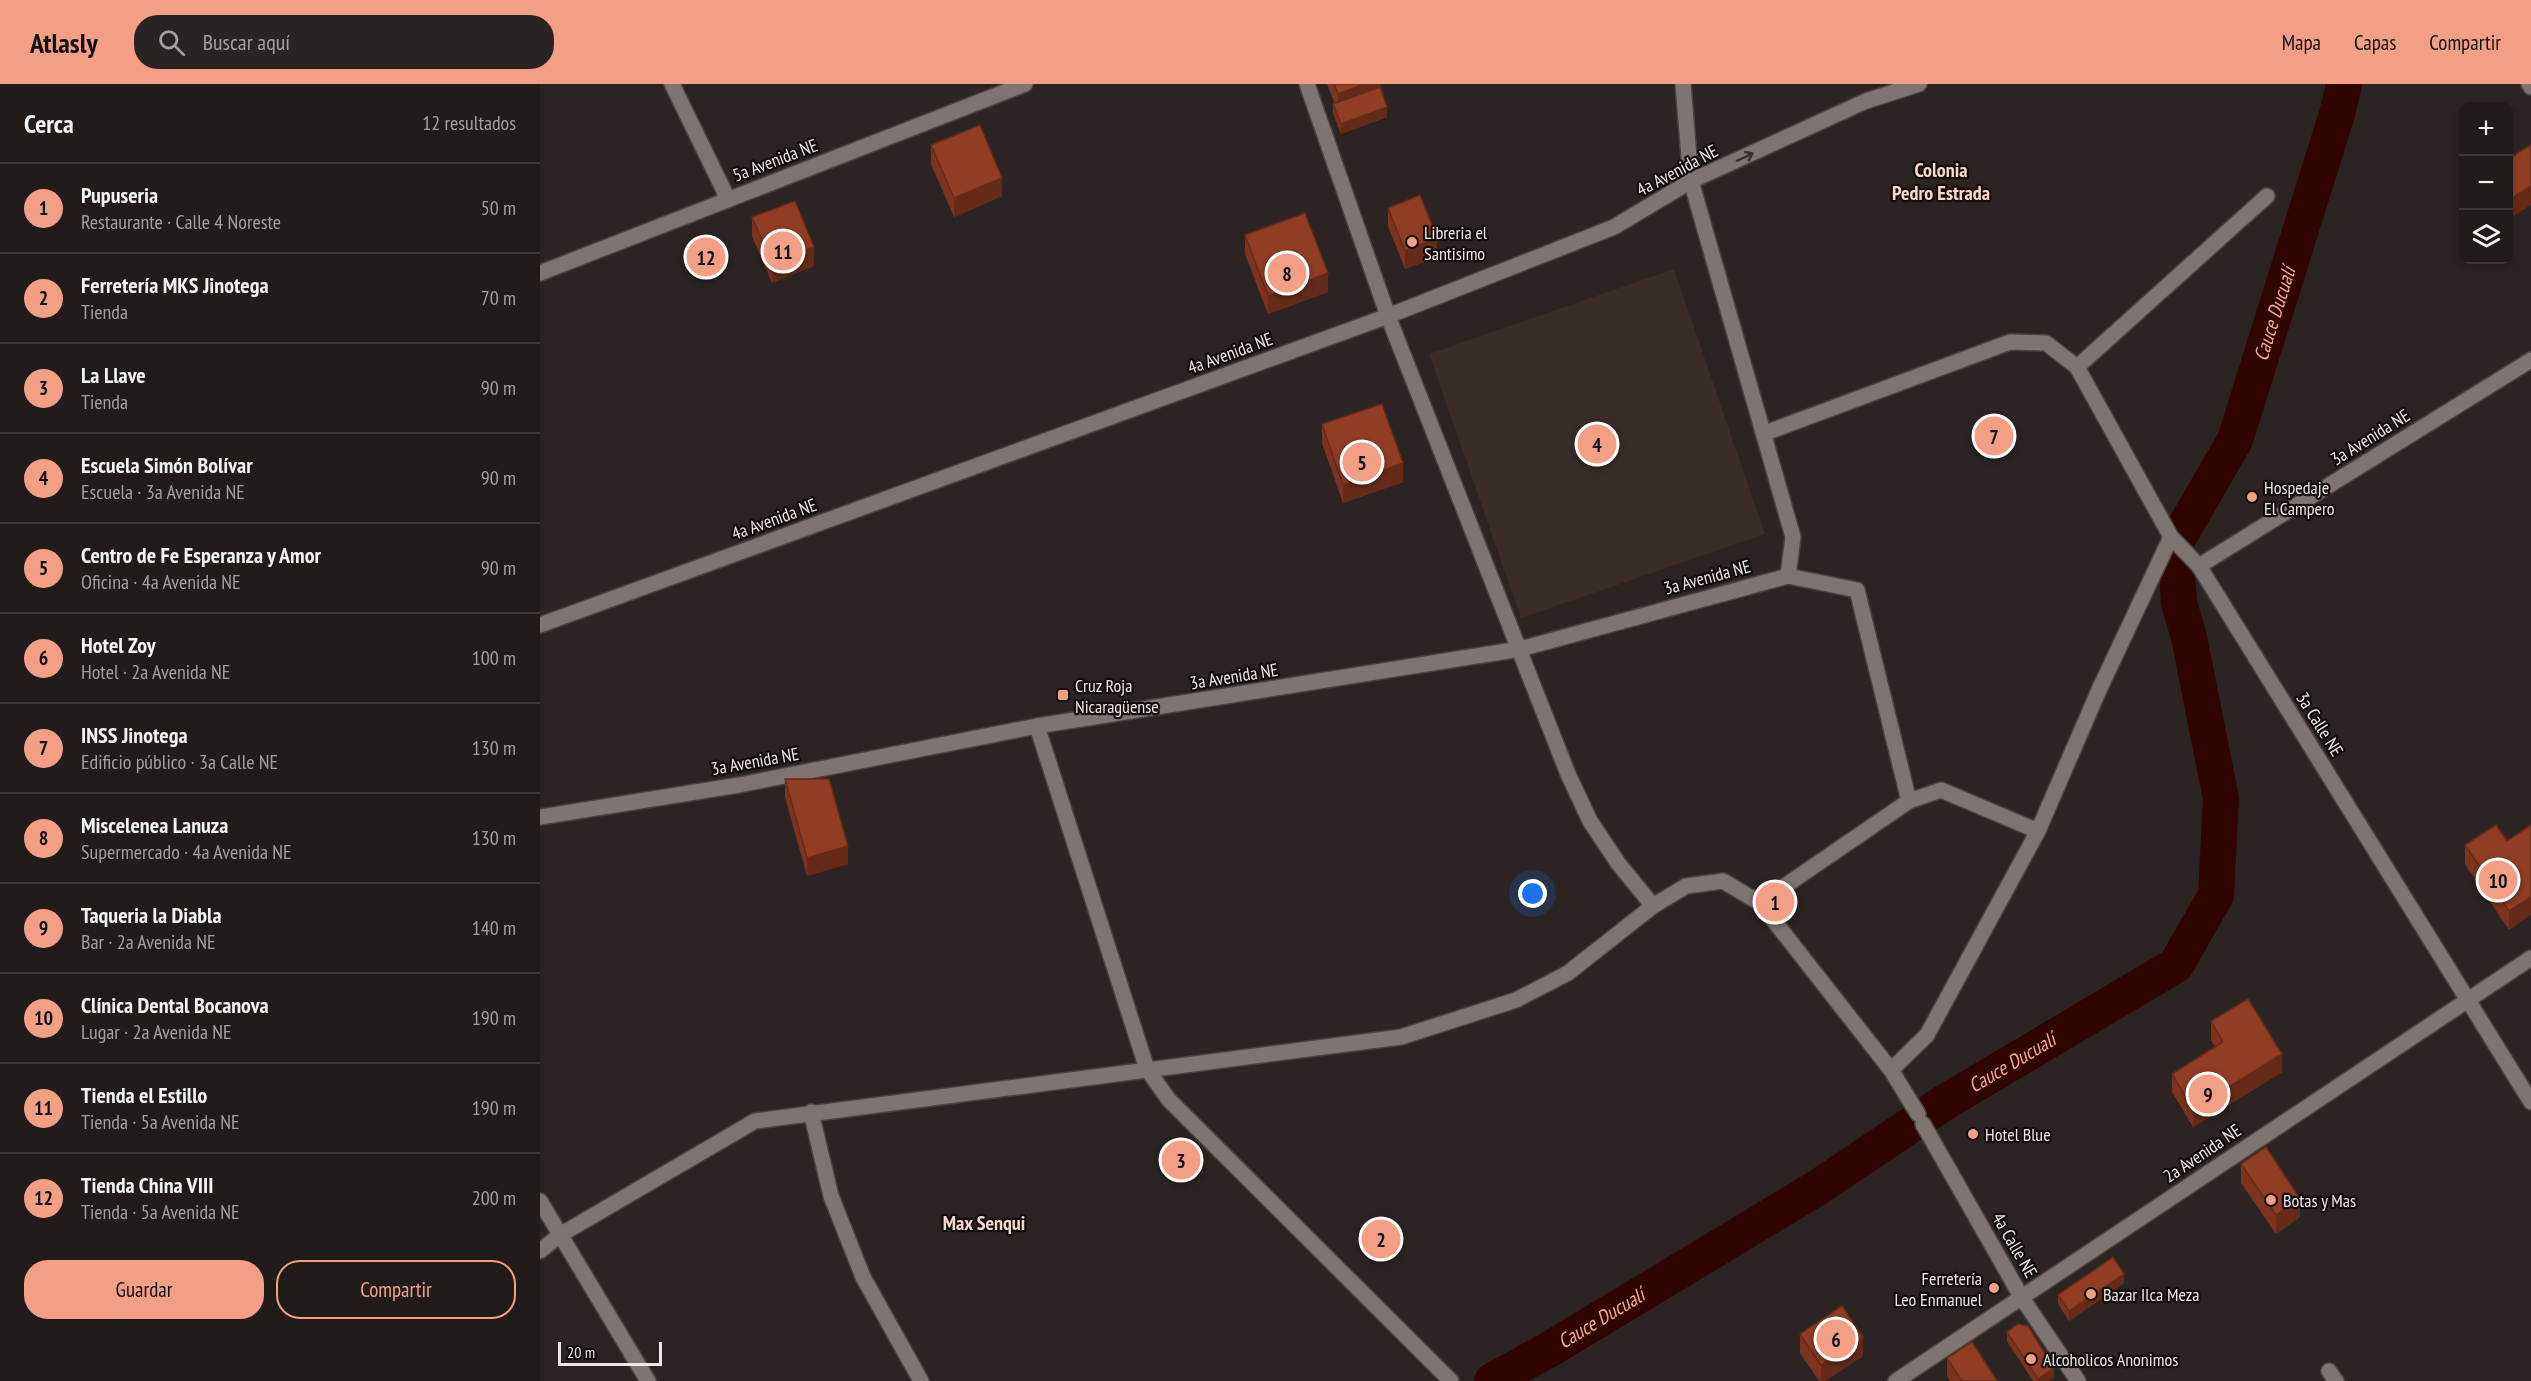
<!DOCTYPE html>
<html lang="es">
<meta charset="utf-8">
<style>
:root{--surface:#211b1a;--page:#292423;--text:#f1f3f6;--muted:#a2a1a2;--line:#3e3939;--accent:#f39f85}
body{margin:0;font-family:"PT Sans Narrow",sans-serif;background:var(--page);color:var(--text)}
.controls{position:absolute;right:18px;top:18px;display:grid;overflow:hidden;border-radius:12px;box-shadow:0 3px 9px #0003}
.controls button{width:54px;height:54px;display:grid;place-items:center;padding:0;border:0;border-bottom:2px solid var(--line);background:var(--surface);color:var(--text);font:30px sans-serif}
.scale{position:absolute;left:18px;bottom:15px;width:104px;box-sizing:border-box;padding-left:6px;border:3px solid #ede8e6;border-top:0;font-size:16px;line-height:21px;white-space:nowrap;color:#ede8e6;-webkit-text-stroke:4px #120e0d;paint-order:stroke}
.you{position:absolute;left:993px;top:810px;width:21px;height:21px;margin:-15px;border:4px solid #fff;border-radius:50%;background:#1a73e8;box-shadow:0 0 0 9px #1a73e833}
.badge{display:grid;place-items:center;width:39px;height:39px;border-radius:50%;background:var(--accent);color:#111;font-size:20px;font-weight:700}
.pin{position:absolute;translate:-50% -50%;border:3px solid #fff;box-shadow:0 2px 6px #0006}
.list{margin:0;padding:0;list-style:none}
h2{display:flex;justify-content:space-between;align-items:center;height:78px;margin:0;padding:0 24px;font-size:26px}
h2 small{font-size:20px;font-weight:400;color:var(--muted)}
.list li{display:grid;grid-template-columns:39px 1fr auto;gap:18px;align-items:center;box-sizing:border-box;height:90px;padding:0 24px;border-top:2px solid var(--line)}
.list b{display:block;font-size:22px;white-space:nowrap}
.list p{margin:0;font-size:20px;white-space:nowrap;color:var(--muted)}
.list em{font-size:20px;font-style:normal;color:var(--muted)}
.actions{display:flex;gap:12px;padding:18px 24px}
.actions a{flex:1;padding:14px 0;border:2px solid var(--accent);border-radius:24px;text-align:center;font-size:21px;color:var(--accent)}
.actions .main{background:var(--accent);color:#111}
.icon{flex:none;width:33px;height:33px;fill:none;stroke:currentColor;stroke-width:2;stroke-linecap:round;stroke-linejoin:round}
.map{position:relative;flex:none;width:1991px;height:1297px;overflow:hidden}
header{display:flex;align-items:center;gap:36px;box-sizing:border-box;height:84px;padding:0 30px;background:var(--accent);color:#111}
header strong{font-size:28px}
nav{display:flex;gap:33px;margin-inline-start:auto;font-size:21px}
.search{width:420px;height:54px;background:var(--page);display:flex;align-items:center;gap:15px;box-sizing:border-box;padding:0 21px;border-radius:24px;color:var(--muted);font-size:22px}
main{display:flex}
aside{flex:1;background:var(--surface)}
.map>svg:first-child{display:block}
</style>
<header>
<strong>Atlasly</strong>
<div class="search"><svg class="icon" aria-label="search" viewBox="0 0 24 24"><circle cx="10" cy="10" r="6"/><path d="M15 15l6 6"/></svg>Buscar aquí</div>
<nav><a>Mapa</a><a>Capas</a><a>Compartir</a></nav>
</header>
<main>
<aside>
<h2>Cerca<small>12 resultados</small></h2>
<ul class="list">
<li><span class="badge">1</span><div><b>Pupuseria</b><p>Restaurante · Calle 4 Noreste</p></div><em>50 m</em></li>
<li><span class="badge">2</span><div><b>Ferretería MKS Jinotega</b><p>Tienda</p></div><em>70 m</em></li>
<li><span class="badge">3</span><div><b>La Llave</b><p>Tienda</p></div><em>90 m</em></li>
<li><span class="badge">4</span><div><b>Escuela Simón Bolívar</b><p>Escuela · 3a Avenida NE</p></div><em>90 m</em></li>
<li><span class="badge">5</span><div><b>Centro de Fe Esperanza y Amor</b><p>Oficina · 4a Avenida NE</p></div><em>90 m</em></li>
<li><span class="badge">6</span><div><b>Hotel Zoy</b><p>Hotel · 2a Avenida NE</p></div><em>100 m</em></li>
<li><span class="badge">7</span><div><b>INSS Jinotega</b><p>Edificio público · 3a Calle NE</p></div><em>130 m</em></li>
<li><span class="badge">8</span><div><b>Miscelenea Lanuza</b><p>Supermercado · 4a Avenida NE</p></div><em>130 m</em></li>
<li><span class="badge">9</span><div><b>Taqueria la Diabla</b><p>Bar · 2a Avenida NE</p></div><em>140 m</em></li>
<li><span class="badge">10</span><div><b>Clínica Dental Bocanova</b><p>Lugar · 2a Avenida NE</p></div><em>190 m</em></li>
<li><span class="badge">11</span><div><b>Tienda el Estillo</b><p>Tienda · 5a Avenida NE</p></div><em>190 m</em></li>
<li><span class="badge">12</span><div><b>Tienda China VIII</b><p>Tienda · 5a Avenida NE</p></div><em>200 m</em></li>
</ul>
<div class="actions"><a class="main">Guardar</a><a>Compartir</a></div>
</aside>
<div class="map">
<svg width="1991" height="1297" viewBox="0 0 1991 1297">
<rect width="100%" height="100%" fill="#2c2422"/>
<!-- built -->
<polygon fill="#3a2c28" points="1134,185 1225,450 981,534 889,270"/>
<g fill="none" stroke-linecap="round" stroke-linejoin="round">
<!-- canal -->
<g stroke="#300500" stroke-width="36">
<path id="s1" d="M1640,451L1695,356L1797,30L1804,0"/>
<path id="s2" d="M952,1297L1010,1265L1277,1104L1402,1020L1636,881L1676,811L1681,714L1649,553L1639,519L1636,475"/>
</g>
<!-- service casing -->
<g stroke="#484240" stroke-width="18">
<polyline id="service" points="1789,1287 1796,1297"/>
</g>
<!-- pedestrian casing -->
<g stroke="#484240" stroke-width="18">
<g id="pedestrian">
<polyline points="1248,492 1317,506 1369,717 1401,706 1498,747"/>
<polyline points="1220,819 1369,717"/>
</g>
</g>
<!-- minor casing -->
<g stroke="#484240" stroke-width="18">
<g id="minor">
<polyline points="132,0 188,115"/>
<polyline points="1537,283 1727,112"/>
<polyline points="1225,349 1470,258 1506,259 1537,283 1631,453 1659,482 1991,1018"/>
<polyline points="1659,482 1991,276"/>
<polyline points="0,541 848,232 1074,143 1151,97 1326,17 1379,0"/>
<polyline points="0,733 199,701 497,642 980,565 1248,492 1253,453 1151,97 1143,0"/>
<polyline points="1351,986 1387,951 1498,747 1559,606 1631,453"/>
<polyline points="271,1028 291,1112 323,1193 381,1297"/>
<polyline points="0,1117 108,1297"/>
<polyline points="0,1167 20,1151 215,1037 861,953 976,916 1028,889 1113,822"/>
</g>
</g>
<!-- tertiary casing -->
<g stroke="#484240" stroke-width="18">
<g id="tertiary">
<polyline points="767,0 848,232 1028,690 1050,737 1078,779 1113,822 1146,802 1183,797 1220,819 1351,986 1378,1030"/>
<polyline points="1989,0 1991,3"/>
<polyline points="0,189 485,0"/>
<polyline points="497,642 607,985 629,1016 911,1297"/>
<polyline points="1383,1040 1482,1214 1538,1297"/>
<polyline points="1356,1297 1991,874"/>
</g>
</g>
<!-- service -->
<use href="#service" stroke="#7e7472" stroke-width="15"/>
<!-- pedestrian -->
<use href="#pedestrian" stroke="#7e7472" stroke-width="15"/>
<!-- minor -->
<use href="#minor" stroke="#7e7472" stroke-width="15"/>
<!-- tertiary -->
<use href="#tertiary" stroke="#7e7472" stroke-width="15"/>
</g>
<!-- wall -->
<g fill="#7d341e">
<polygon points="787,0 840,0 847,33 801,50 793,30 793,20 795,20"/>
<polygon points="391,61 462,112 414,133 391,80"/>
<polygon points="848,124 897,173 865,185 848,142"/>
<polygon points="212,133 274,182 232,199 212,152"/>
<polygon points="705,151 788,208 728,230 705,170"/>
<polygon points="782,340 863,398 803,419 782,359"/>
<polygon points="245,695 308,780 267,792 245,713"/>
<polygon points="1991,741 1969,846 1925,780 1925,761 1967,757"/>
<polygon points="1671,937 1742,988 1653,1043 1632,1008 1632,990 1675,963 1671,956"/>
<polygon points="1701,1080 1760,1133 1736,1150 1701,1099"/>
<polygon points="1584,1199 1529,1237 1518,1220 1518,1211"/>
<polygon points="1467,1248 1514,1294 1509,1297 1493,1297 1467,1257"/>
<polygon points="1260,1250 1323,1272 1285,1297 1279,1297 1260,1269"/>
<polygon points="1407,1274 1457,1297 1410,1297 1407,1292"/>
</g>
<!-- shaded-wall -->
<g fill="#662b18">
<polygon points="824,0 840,0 840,13 798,28 798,10"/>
<polygon points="847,23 847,33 801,50 801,40"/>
<polygon points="462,94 462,112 414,133 414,114"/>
<polygon points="1991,102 1991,121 1968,135 1968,117"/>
<polygon points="897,154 897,173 865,185 865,167"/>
<polygon points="274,163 274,182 232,199 232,180"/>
<polygon points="788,189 788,208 728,230 728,212"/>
<polygon points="863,379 863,398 803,419 803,401"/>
<polygon points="308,762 308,780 267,792 267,774"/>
<polygon points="1991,813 1991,831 1969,846 1969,827"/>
<polygon points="1742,970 1742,988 1653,1043 1653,1025"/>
<polygon points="1760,1115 1760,1133 1736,1150 1736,1131"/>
<polygon points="1584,1190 1584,1199 1529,1237 1529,1227"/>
<polygon points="1323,1253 1323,1272 1285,1297 1281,1297 1281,1281"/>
<polygon points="1514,1284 1514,1294 1509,1297 1498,1297 1498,1295"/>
</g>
<!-- building -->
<g fill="#913d23" stroke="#662b18" stroke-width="1.5">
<polygon points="794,0 824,0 798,10"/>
<polygon points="840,3 847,23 801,40 793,20"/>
<polygon points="440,41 462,94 414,114 391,61"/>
<polygon points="1991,61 1991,102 1968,117 1968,75"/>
<polygon points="880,111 897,154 865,167 848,124"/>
<polygon points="255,117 274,163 232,180 212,133"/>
<polygon points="765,129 788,189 728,212 705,151"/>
<polygon points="842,320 863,379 803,401 782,340"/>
<polygon points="245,695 289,695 308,762 267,774"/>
<polygon points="1956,741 1967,757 1991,741 1991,813 1969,827 1925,761"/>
<polygon points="1708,915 1742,970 1653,1025 1632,990 1683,958 1671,937"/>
<polygon points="1726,1063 1760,1115 1736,1131 1701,1080"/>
<polygon points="1573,1173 1584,1190 1529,1227 1518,1211"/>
<polygon points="1302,1222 1323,1253 1281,1281 1260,1250"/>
<polygon points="1478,1240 1488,1242 1514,1284 1498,1295 1467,1248"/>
<polygon points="1432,1258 1457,1297 1422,1297 1407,1274"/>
</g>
<!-- one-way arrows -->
<defs><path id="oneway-shaft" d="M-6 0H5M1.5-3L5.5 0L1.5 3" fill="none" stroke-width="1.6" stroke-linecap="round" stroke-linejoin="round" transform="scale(1.5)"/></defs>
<use stroke="#383230" href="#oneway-shaft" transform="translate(1205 73) rotate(-25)"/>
<!-- markers -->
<g fill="#f39f85" stroke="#120e0d" stroke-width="2">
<circle cx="872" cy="158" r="6"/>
<circle cx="1712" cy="413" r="6"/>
<rect x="517" y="605" width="12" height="12" rx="3"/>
<circle cx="1433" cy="1050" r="6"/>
<circle cx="1731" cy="1116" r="6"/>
<circle cx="1454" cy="1204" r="6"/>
<circle cx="1551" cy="1210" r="6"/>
<circle cx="1491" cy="1275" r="6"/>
</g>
<g text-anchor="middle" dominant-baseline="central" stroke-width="4.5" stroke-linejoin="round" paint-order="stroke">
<!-- street labels -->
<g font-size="18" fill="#ede8e6" stroke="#120e0d">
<text transform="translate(235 76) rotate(-21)">5a Avenida NE</text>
<text transform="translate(1137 86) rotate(-28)">4a Avenida NE</text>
<text transform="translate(690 269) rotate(-20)">4a Avenida NE</text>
<text transform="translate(1830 353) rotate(-32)">3a Avenida NE</text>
<text transform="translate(234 435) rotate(-20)">4a Avenida NE</text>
<text transform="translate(1167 493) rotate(-15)">3a Avenida NE</text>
<text transform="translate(694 592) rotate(-9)">3a Avenida NE</text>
<text transform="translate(1780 640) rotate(58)">3a Calle NE</text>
<text transform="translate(215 677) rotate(-10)">3a Avenida NE</text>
<text transform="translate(1662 1069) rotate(-34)">2a Avenida NE</text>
<text transform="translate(1475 1161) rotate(60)">4a Calle NE</text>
</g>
<!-- poi labels -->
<g font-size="18" fill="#ede8e6" stroke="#120e0d" text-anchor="start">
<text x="884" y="148">Libreria el<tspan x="884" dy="21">Santisimo</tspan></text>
<text x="1724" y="403">Hospedaje<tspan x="1724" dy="21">El Campero</tspan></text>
<text x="535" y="601">Cruz Roja<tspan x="535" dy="21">Nicaragüense</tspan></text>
<text x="1445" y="1050">Hotel Blue</text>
<text x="1743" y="1116">Botas y Mas</text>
<text x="1442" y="1194" text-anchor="end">Ferretería<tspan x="1442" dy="21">Leo Enmanuel</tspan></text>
<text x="1563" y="1210">Bazar Ilca Meza</text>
<text x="1503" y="1275">Alcoholicos Anonimos</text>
</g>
<!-- neighbourhood labels -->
<g font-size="20" font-weight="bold" fill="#f8d7cd" stroke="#120e0d">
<text x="1401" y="86">Colonia<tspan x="1401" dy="23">Pedro Estrada</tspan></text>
<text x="444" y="1139">Max Senqui</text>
</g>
<!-- water labels -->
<g font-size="20" font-style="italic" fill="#f5ad98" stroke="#120e0d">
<text stroke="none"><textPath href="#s1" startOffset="242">Cauce Ducualí</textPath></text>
<text stroke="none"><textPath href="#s2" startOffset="610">Cauce Ducualí</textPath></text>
<text stroke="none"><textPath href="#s2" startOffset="126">Cauce Ducualí</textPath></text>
</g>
</g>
</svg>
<div class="controls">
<button>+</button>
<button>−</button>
<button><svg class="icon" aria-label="layers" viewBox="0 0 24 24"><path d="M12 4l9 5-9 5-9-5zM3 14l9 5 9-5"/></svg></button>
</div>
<div class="scale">20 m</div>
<div class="you"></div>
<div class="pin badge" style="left:1235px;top:818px">1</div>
<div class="pin badge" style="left:841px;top:1155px">2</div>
<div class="pin badge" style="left:641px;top:1076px">3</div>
<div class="pin badge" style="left:1057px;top:360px">4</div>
<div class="pin badge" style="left:822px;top:378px">5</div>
<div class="pin badge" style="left:1296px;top:1255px">6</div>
<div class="pin badge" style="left:1454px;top:352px">7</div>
<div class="pin badge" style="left:747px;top:189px">8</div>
<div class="pin badge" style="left:1668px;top:1010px">9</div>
<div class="pin badge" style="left:1958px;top:796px">10</div>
<div class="pin badge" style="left:243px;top:167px">11</div>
<div class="pin badge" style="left:166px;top:173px">12</div>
</div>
</main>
